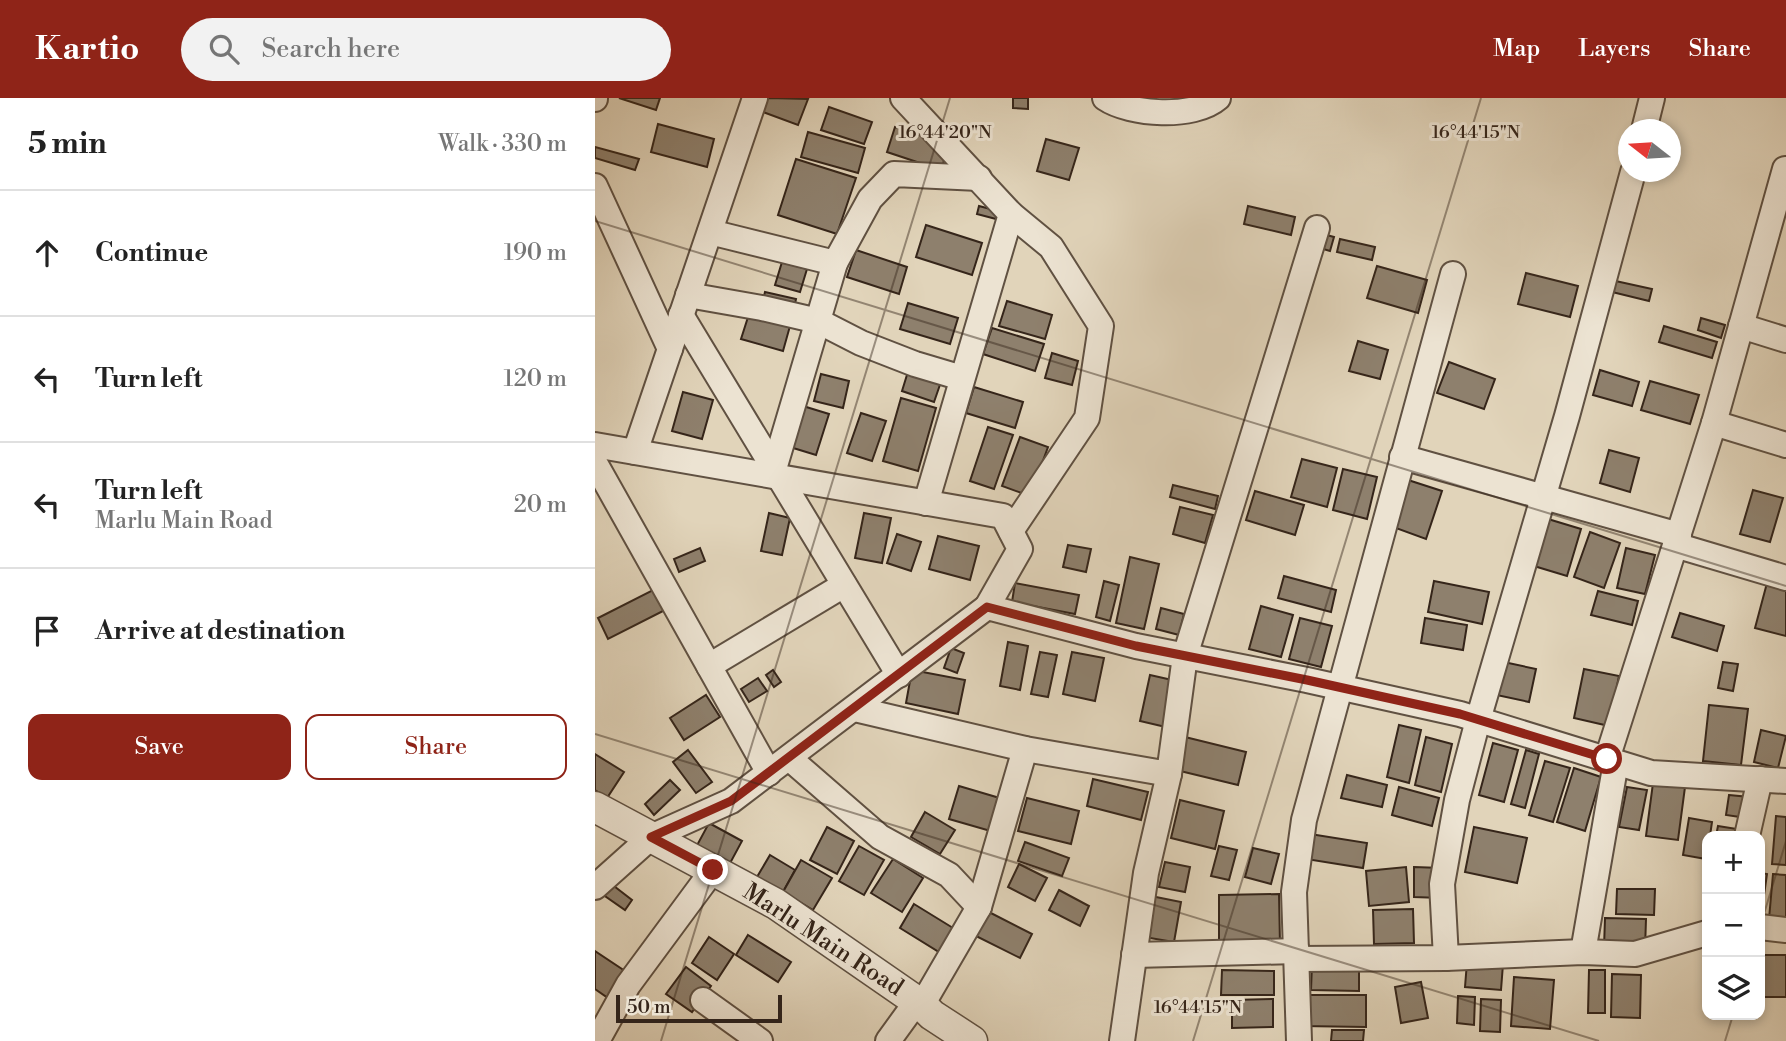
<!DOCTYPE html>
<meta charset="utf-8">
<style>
:root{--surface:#fff;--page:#f2f2f2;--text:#222;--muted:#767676;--line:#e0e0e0;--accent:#8f2418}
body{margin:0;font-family:"Libre Bodoni",serif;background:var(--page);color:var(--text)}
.controls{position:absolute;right:21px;bottom:21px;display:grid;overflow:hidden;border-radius:14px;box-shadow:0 4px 10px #0003}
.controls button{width:63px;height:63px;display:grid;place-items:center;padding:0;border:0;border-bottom:2px solid var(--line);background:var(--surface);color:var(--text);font:35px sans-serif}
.compass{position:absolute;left:1023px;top:21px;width:63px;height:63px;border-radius:50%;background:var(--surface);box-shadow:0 4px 10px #0003;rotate:287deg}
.scale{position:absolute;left:21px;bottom:18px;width:166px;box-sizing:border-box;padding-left:7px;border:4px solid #35251a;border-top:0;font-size:19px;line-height:24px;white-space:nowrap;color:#35251a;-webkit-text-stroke:5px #ece3d2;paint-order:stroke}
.stop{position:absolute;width:21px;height:21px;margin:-16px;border:5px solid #8f2418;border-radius:50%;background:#fff}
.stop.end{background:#8f2418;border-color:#fff;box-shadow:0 2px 7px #0008}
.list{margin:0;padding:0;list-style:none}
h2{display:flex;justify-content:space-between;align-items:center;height:91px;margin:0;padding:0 28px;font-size:30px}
h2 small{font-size:23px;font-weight:400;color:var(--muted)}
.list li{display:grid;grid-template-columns:46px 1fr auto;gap:21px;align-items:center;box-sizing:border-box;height:126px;padding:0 28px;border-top:2px solid var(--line)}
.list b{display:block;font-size:26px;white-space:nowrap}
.list p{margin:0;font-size:23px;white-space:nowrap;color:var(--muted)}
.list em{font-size:23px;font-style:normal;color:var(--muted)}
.actions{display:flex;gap:14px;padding:21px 28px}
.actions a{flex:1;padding:16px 0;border:2px solid var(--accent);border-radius:14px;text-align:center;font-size:24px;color:var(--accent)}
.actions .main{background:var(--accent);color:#fff}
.icon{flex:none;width:38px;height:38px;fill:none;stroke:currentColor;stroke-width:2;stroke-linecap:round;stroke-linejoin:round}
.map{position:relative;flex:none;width:1191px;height:943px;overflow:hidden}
header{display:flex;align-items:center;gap:42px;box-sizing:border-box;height:98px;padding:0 35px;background:var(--accent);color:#fff}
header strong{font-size:33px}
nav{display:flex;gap:38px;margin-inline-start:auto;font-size:24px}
.search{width:490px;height:63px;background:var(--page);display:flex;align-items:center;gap:18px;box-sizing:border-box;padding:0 24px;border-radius:38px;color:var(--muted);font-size:26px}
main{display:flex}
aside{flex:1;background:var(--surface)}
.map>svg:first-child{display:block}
</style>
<header>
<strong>Kartio</strong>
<div class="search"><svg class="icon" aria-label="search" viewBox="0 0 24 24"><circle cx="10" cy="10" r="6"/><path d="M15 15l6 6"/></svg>Search here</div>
<nav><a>Map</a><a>Layers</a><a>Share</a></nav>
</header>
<main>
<aside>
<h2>5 min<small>Walk · 330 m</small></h2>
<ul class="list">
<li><svg class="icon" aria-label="ahead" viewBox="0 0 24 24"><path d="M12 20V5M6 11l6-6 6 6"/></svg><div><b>Continue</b></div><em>190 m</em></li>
<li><svg class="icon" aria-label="left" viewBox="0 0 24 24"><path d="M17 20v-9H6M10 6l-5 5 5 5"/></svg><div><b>Turn left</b></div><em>120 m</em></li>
<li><svg class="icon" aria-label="left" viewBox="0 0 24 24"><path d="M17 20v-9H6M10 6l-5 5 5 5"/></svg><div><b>Turn left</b><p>Marlu Main Road</p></div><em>20 m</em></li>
<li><svg class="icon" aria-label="arrive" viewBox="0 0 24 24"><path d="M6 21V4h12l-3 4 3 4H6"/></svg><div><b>Arrive at destination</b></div></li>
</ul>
<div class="actions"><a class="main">Save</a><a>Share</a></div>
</aside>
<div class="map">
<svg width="1191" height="943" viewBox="0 0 1191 943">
<rect width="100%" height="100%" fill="#e1d4ba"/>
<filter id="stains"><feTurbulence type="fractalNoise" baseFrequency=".00286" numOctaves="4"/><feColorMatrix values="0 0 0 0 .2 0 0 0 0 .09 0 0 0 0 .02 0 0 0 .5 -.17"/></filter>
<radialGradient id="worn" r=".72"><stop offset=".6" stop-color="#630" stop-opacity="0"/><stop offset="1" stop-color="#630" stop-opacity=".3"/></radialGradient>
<!-- building -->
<g fill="#8e806d" stroke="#35251a" stroke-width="2">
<polygon points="24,0 65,0 61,12"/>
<polygon points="173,0 213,1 203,27 168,14"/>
<polygon points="418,0 433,0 433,11 418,10"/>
<polygon points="234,9 277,24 269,46 226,32"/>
<polygon points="63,26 119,41 112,69 56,54"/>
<polygon points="300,29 354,47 346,72 292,54"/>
<polygon points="213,34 270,50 263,75 206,59"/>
<polygon points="451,41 484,50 474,82 442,73"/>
<polygon points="0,49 44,61 40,72 0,60"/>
<polygon points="201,61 261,80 242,136 183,117"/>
<polygon points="384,108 403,113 401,121 382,116"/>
<polygon points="653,108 700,119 696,137 649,126"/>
<polygon points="331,127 387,145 377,177 321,159"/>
<polygon points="728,136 739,139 735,153 725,150"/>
<polygon points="745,141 780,149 777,162 742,154"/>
<polygon points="261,152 312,169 304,196 252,179"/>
<polygon points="187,164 212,171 205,194 180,187"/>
<polygon points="782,168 832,182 823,215 772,200"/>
<polygon points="931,175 983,188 975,219 923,206"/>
<polygon points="1016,182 1057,191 1054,203 1013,193"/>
<polygon points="170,194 201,201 197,219 166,211"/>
<polygon points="412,203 457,217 450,241 404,228"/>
<polygon points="313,205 363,220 355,246 305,231"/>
<polygon points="154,216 195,228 188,253 146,241"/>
<polygon points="1106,220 1130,227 1126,240 1103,232"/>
<polygon points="1069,228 1122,244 1117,260 1064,244"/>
<polygon points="397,230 449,246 440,273 388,256"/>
<polygon points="763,243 793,252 785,281 754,273"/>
<polygon points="457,255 483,263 477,287 450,280"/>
<polygon points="854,264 900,281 889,311 842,295"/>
<polygon points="315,267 348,278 339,304 307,293"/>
<polygon points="1005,272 1044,284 1037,308 998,297"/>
<polygon points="226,276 254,283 248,310 219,303"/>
<polygon points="1055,283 1104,297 1095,326 1046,312"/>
<polygon points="379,289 428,304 420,330 371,315"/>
<polygon points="88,294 118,302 107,341 77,333"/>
<polygon points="306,300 341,310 323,373 288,363"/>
<polygon points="208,308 234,316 221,357 195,349"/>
<polygon points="266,315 291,323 277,363 252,355"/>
<polygon points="393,329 418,337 399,391 375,383"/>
<polygon points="425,339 453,349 435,398 407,388"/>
<polygon points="1014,352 1044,360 1035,394 1005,385"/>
<polygon points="707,361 742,370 732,409 696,399"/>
<polygon points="748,371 782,379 772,421 738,412"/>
<polygon points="813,382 847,393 831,441 798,429"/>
<polygon points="578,387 623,398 620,411 575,399"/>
<polygon points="1158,392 1188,400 1175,444 1145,436"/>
<polygon points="660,393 709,407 700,437 651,422"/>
<polygon points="585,409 618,417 610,445 578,436"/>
<polygon points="174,415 195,420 187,457 166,453"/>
<polygon points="269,415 296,420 287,465 260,460"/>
<polygon points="953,421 986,431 972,478 939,468"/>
<polygon points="995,434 1025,445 1009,490 979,479"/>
<polygon points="302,436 326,444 316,473 292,465"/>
<polygon points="343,438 384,448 375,482 334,471"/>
<polygon points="473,447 496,451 491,474 468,469"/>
<polygon points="105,450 110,463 84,474 79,461"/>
<polygon points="1031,450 1060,457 1050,496 1022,490"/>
<polygon points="535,459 564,466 549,531 521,525"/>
<polygon points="689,478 741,492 736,514 683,500"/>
<polygon points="509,483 524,487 515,523 501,519"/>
<polygon points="839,483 894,494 887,526 833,514"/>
<polygon points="420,485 484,497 480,516 417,504"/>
<polygon points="1172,485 1191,490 1191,538 1160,530"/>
<polygon points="60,491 70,512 13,541 3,520"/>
<polygon points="1003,493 1043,503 1037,527 996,517"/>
<polygon points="666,508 698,517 686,559 654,551"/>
<polygon points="566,510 589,516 584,537 561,531"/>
<polygon points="1085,515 1129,528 1122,553 1077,539"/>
<polygon points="705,520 737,528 726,569 694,561"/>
<polygon points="830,520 872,527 868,552 826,545"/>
<polygon points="413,544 433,548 425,592 405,588"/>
<polygon points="356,550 369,555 362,575 349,570"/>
<polygon points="445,554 462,557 453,599 436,596"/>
<polygon points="477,554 509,560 500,603 468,596"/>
<polygon points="904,563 941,571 934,604 897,596"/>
<polygon points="1128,564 1143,566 1138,593 1123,590"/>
<polygon points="989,571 1024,578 1014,628 979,620"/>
<polygon points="178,572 186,584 179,589 171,577"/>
<polygon points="317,572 370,582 363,616 311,605"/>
<polygon points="555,577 586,584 575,630 545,623"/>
<polygon points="163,580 172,593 154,604 146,591"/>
<polygon points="111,597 125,619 89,642 75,620"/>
<polygon points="1114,607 1153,611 1146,667 1108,663"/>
<polygon points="804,627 826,632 814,685 792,679"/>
<polygon points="1166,632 1191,638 1183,670 1159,664"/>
<polygon points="590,639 651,654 643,687 581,672"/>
<polygon points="831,639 857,646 846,694 820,687"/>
<polygon points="898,645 923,652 909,704 884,697"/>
<polygon points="93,652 117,684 101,695 78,664"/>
<polygon points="931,652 944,656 930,710 916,706"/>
<polygon points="0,656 29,674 12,700 0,692"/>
<polygon points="950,663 975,670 958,724 934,717"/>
<polygon points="979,670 1006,679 990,733 962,724"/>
<polygon points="752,677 792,687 787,709 746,700"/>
<polygon points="498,681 553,694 546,722 492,708"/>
<polygon points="75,682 85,692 59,717 50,706"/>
<polygon points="1058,685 1090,689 1083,742 1051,738"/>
<polygon points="364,688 408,701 399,734 354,721"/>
<polygon points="804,689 844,700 837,728 797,717"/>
<polygon points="1032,689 1052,692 1044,732 1024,729"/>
<polygon points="1134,697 1154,699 1152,720 1131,717"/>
<polygon points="432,700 484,713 476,746 423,733"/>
<polygon points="585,702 629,713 620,751 576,740"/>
<polygon points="330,714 360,732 345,756 316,739"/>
<polygon points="1181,718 1191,719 1191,767 1177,766"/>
<polygon points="1094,720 1117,724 1115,738 1112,738 1111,761 1088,757"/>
<polygon points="114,725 147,743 133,769 100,751"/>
<polygon points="1123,728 1148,732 1146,738 1121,738"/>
<polygon points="232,729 259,743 242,776 215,762"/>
<polygon points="879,729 932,740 922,785 870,774"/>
<polygon points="715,736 772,745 768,770 711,761"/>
<polygon points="430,744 474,760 467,778 423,763"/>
<polygon points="264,748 289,762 269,797 244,783"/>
<polygon points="624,748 642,752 634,782 616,778"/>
<polygon points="658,750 684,756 676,786 650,779"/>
<polygon points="175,757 200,772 188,794 162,779"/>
<polygon points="298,761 328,780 307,814 276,795"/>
<polygon points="206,762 237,780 218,812 188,794"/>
<polygon points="570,764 595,769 590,794 564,789"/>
<polygon points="424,766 452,780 440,803 413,789"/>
<polygon points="811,769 814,804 774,808 771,773"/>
<polygon points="819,769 846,770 846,800 819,799"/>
<polygon points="1165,775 1172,776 1165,825"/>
<polygon points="1178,776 1191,777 1191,822 1174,821"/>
<polygon points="15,785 37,802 30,812 7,796"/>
<polygon points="1022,791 1060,791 1059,817 1021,816"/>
<polygon points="464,792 494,808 485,828 454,812"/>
<polygon points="684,796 685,847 624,848 624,797"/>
<polygon points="556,798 586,804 579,844 549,839"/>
<polygon points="319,806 358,830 344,854 305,830"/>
<polygon points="818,811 819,845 779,846 778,812"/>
<polygon points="390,812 437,836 425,860 377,836"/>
<polygon points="1010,820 1051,821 1050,852 1009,850"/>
<polygon points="153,837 196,864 183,884 141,857"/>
<polygon points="114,839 139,856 122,882 97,865"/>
<polygon points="0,853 30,873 13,900 0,891"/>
<polygon points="1167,857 1191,857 1191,899 1166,899"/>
<polygon points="872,864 908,866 906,892 870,889"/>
<polygon points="717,866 764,866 764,893 716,892"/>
<polygon points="91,869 116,888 97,914 71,896"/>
<polygon points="627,872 679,873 679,897 626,897"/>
<polygon points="994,872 1010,872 1010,915 993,915"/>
<polygon points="1017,876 1046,877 1045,920 1016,919"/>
<polygon points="919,879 959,882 955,931 916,928"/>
<polygon points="826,884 833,920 806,925 800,889"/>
<polygon points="707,897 771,897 771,929 707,928"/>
<polygon points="863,898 880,899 879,927 862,925"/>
<polygon points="678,901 678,929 637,930 637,902"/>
<polygon points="886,901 906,902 905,934 885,933"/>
<polygon points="737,932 769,932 768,943 736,943"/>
</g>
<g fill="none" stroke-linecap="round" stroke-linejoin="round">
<!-- minor casing -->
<g stroke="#605142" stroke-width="28">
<g id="minor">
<polyline points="308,0 416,116 331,405"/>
<path d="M510,0C535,17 599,21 623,0"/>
<polyline points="0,1 0,0"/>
<polyline points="1049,32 1057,0"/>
<polyline points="0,88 75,251"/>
<polyline points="416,116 456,149 506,228 492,320 416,433"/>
<polyline points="115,134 240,165 275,101 299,76 384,80"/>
<polyline points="93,197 167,210 223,223 266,245 320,266 367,280"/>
<polyline points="86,217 304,577"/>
<polyline points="1146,228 1191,242"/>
<polyline points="1119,325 1191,347"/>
<polyline points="0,347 408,418 425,451 392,509"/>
<polyline points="40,354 160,0"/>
<polyline points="807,359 1084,437"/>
<polyline points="0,365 174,675"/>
<polyline points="179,371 240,165"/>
<polyline points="1080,447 1191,480"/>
<polyline points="114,568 249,487"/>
<polyline points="260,611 430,651 574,676 590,558 722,130"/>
<polyline points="194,660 285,739 354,777 384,809 327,907"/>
<polyline points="1012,661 1119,325 1190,71"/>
<polyline points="1152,738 1165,681"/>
<polyline points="0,789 56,739 136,703 392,509 541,548 712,582 865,616 1056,675 1191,683"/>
<polyline points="384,809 430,651"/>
<polyline points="1165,829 1191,832"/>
<polyline points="988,854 1021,664"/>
<polyline points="539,857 702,853"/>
<polyline points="851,860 847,786 862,702 883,622 972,318 1038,74"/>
<polyline points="702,861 851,860 988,854 1040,856 1112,835"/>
<polyline points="108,902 165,943"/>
<polyline points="2,943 33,887 118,772"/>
<polyline points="293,943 322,903"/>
<polyline points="527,943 551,775 574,676"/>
<polyline points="704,943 699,794 709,722 858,176"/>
</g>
</g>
<!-- tertiary casing -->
<g stroke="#605142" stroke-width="33">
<polyline id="tertiary" points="0,709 181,806 327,907 337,917 377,943"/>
</g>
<!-- minor -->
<use href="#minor" stroke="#ece3d2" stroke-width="24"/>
<!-- tertiary -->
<use href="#tertiary" stroke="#ece3d2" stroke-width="30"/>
</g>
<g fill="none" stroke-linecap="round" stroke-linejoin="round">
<!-- route -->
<polyline stroke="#8f2418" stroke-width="9" points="118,772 56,739 136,703 392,509 541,548 712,582 865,616 1012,661"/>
</g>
<!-- ticks -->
<path fill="none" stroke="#35251a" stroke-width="2" stroke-opacity="0.45" d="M0,123L1191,488M0,636L1004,943M1165,829L1191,743M66,943L355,0M598,943L886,0M1130,943L1138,917"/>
<g text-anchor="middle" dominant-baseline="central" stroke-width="6" stroke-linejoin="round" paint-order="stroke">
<!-- street labels -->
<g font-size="24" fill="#35251a" stroke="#ece3d2">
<text transform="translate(228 842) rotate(33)">Marlu Main Road</text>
</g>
</g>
<g font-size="18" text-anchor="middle" fill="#35251a" stroke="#ece3d2" stroke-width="6" stroke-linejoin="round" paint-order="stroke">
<text x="350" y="40">16°44'20"N</text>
<text x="881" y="40">16°44'15"N</text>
<text x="603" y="915">16°44'15"N</text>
</g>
<rect width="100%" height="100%" filter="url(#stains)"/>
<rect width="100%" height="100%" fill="url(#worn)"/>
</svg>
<div class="controls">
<button>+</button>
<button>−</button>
<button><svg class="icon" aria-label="layers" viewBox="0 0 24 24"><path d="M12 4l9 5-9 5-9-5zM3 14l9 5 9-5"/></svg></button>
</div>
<svg class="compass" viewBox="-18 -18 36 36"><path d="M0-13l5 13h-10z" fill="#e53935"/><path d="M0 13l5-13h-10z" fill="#767676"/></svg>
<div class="scale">50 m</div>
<div class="stop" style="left:1012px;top:661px"></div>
<div class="stop end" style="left:118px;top:772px"></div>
</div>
</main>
